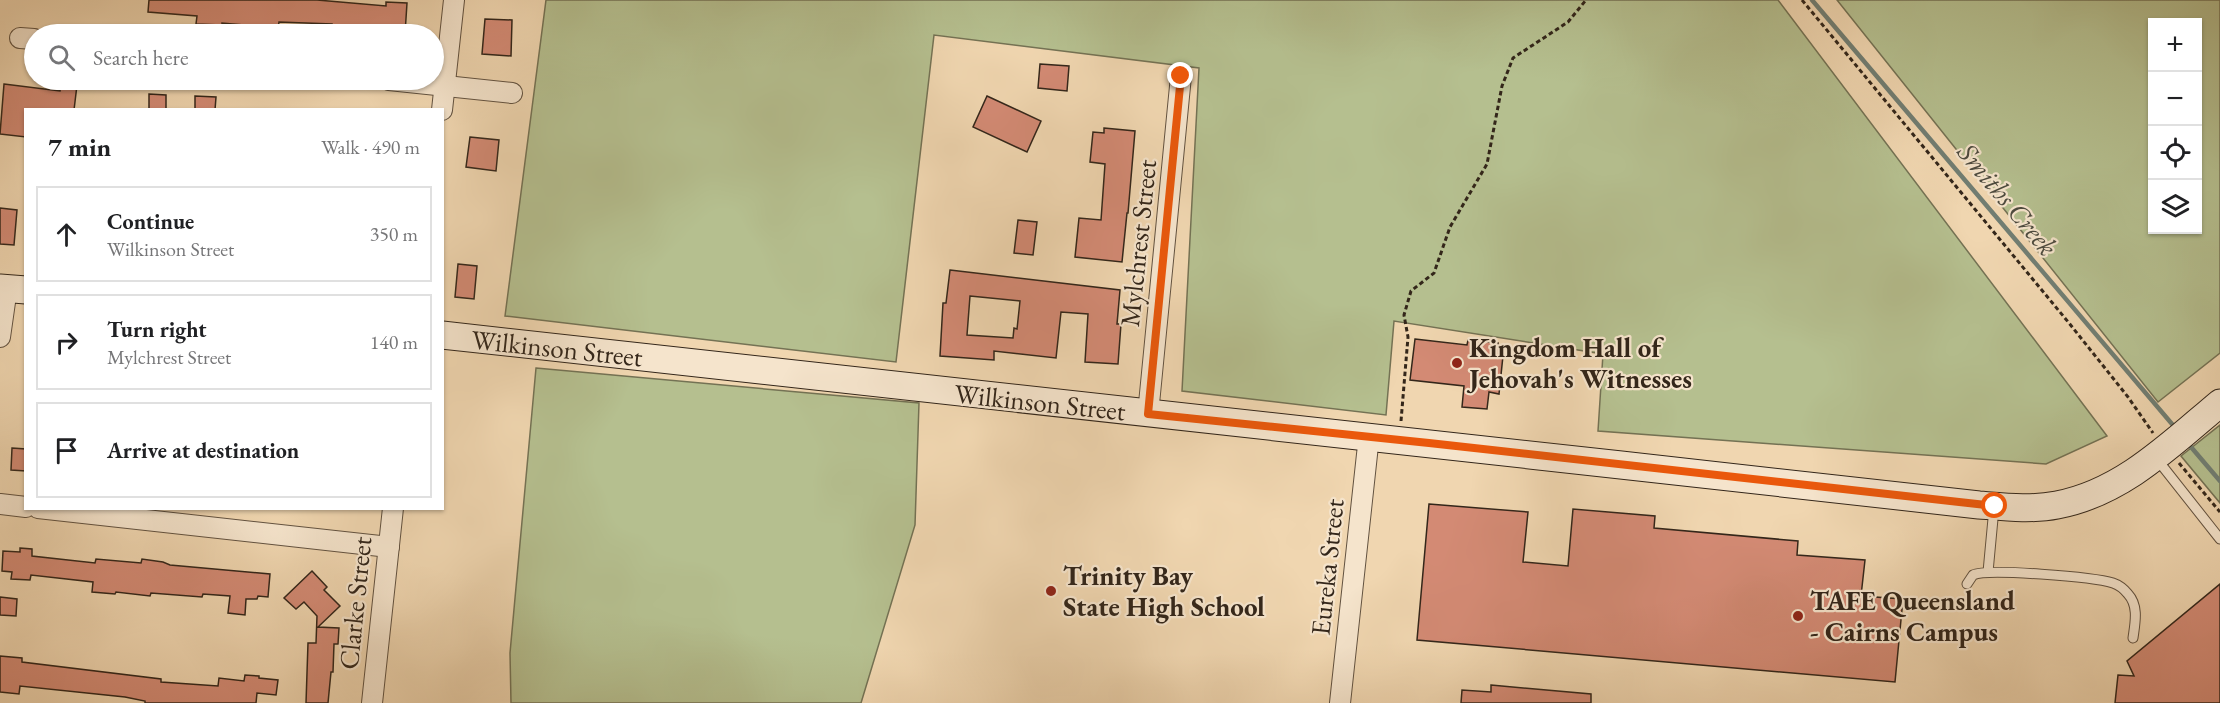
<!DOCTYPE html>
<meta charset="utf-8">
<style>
:root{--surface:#fff;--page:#f6f6f6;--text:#202124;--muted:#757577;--line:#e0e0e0}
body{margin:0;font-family:"EB Garamond",serif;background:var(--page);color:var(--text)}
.controls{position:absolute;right:18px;top:18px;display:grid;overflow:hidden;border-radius:0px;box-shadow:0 2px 4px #0004}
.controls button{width:54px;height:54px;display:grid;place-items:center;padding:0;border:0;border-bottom:2px solid var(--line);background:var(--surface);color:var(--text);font:30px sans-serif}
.stop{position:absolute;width:18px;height:18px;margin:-14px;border:4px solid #ea580c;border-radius:50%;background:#fff}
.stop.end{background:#ea580c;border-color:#fff;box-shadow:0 2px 6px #0008}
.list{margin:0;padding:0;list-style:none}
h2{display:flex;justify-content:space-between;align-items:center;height:78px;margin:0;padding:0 24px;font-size:26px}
h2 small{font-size:20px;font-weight:400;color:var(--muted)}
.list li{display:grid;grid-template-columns:39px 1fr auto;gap:18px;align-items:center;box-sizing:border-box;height:96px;margin:0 12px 12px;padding:0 12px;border:2px solid var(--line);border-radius:0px}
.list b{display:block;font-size:22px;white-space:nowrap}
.list p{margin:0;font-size:20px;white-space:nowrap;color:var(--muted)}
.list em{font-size:20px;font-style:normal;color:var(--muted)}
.icon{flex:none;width:33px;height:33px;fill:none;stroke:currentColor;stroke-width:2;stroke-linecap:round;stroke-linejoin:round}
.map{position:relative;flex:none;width:2220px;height:703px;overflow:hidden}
.search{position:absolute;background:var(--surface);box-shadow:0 2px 4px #0004;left:24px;top:24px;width:420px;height:66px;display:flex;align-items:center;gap:15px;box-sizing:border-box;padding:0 21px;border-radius:33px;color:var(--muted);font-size:22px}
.panel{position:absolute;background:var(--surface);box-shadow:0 2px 4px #0004;left:24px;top:108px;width:420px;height:402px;border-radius:0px}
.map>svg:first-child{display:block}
</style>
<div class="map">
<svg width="2220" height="703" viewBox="0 0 2220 703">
<rect width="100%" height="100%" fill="#f0d6b0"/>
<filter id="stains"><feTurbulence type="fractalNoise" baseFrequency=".00333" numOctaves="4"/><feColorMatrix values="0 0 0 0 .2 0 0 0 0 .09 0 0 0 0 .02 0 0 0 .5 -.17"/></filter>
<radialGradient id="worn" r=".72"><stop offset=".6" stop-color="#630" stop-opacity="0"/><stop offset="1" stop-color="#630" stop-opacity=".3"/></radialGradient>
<!-- green -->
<g fill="#b5bf8f" stroke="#747254" stroke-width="1.5" fill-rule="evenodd">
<polygon points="546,0 1778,0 2107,436 2046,464 1598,431 1603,354 1394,321 1386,415 1182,391 1199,68 934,35 896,362 505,316"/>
<path d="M1837,0H2220V353L2158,402ZM2198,22V230H2152V22Z"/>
<polygon points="536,368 919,403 915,525 861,703 511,703 510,653"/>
<polygon points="2220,425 2220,503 2181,456"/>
</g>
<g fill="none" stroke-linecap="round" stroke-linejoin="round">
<!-- stream -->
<g stroke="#717e73" stroke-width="4.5">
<polyline points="1812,0 2172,424"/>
<polyline points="2191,447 2220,481"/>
</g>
</g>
<!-- building -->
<g fill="#d38a74" stroke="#33261a" stroke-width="1.5" fill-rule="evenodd">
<polygon points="149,0 317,0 386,6 386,2 407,3 405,34 353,31 353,34 331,34 332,24 279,22 278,28 222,23 222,25 196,24 197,16 148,12"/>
<polygon points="485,19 512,20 511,56 482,54"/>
<polygon points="1040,64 1069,66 1067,91 1038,88"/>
<polygon points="4,84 60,91 61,84 77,85 74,110 26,110 26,137 0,134"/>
<polygon points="149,94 166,95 166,110 149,110"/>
<polygon points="195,96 216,97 215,110 195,110"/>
<polygon points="987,96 1041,121 1027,152 973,127"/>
<polygon points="1104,128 1135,131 1128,213 1127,213 1122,262 1075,257 1079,218 1101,220 1105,164 1090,162 1093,132 1104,133"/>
<polygon points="470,137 499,140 496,171 466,167"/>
<polygon points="0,208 17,210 14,245 0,244"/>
<polygon points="1018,220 1037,222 1033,255 1014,253"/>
<polygon points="458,264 477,266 474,299 455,297"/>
<path d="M950,270L1120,290L1117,324H1121L1118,364L1085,362L1088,314L1061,312L1056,358L994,351V360L940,356L943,303H946ZM970,296L1020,301L1017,329L1014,328L1013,338L967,335Z"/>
<polygon points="1415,339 1467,345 1468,340 1498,343 1498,345 1504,346 1499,394 1489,392 1487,409 1462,407 1464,386 1410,380"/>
<polygon points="12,448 26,449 26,471 11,470"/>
<polygon points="1429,504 1528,512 1523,562 1568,566 1573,509 1655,516 1654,528 1798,541 1797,555 1865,560 1861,596 1903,599 1895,682 1417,640"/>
<polygon points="20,548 32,549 32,556 95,563 96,559 141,563 142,559 163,562 170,565 270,574 268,597 258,596 257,599 246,599 245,615 228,613 230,596 203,594 202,597 151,593 150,596 116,592 115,594 92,592 93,582 31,575 30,580 11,579 12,572 2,571 3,551 20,552"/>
<polygon points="312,571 327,587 324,590 340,606 318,627 339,628 338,644 334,644 333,672 331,672 328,703 306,703 308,643 316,643 317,616 304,602 296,609 284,598"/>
<polygon points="2220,584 2220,703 2115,703 2118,675 2134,676 2127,661"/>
<polygon points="0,597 17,599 16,616 0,615"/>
<polygon points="0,656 22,658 22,662 161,679 161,682 218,686 219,678 244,681 245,675 259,676 259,678 278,680 276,695 257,693 256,703 145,703 145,701 125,697 20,686 19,694 0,692"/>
<polygon points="1491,685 1591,694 1591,703 1461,703 1462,690 1491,692"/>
</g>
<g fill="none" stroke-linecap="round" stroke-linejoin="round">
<!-- lane casing -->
<g stroke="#625240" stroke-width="11">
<g id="lane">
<polyline points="2156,458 2220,539"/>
<polyline points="1988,572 1994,508"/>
<path d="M1967,584L1973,575C1987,568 2094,577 2113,583C2119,585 2124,589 2128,594C2139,606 2135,623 2133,638"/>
</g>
</g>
<!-- street casing -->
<g stroke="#625240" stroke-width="22">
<g id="street">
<polyline points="20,38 34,39"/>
<polyline points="389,80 512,93"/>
<polyline points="442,110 454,0"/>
<polyline points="0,337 7,288"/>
<polyline points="1148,414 1181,76"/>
<polyline points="0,504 26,507"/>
<polyline points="38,508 389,547"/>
<polyline points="372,703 393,508"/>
<polyline points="1340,703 1369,436"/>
</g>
</g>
<!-- secondary casing -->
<g stroke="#33261a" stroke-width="29">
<g id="secondary">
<polyline points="0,288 26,290"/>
<path d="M442,335C955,393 1467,447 1979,505C2005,507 2032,510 2057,505C2122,493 2171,444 2220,403"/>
</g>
</g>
<!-- path -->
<g stroke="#33261a" stroke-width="3" stroke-dasharray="4.5 3" stroke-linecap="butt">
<polyline points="1802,0 2069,323 2128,397 2153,433"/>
<polyline points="1401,421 1408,337 1404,315 1411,291 1434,273 1450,227 1487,164 1502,86 1513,58 1568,22 1586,0"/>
<polyline points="2179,463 2220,512"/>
</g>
<!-- lane -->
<use href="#lane" stroke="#f5e4cc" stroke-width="9"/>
<!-- street -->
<use href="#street" stroke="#f5e4cc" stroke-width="20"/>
<!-- secondary -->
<use href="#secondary" stroke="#f5e4cc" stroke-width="27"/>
</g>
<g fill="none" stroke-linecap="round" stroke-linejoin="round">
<!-- route -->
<polyline stroke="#ea580c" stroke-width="8" points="1181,76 1148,414 1429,443 1995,506"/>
</g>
<!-- markers -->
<g fill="#8f2418" stroke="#f5e4cc" stroke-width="2">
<circle cx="1457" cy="363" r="6"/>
<circle cx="1051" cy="591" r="6"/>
<circle cx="1798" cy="616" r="6"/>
</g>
<g text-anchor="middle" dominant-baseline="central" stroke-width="4.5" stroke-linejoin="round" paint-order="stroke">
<!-- street labels -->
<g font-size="27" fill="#33261a" stroke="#f5e4cc">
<text transform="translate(1138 243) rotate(-84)">Mylchrest Street</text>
<text transform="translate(557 348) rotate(6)">Wilkinson Street</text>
<text transform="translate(1040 402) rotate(6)">Wilkinson Street</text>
<text transform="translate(1327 567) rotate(-84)">Eureka Street</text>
<text transform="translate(355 603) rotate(-84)">Clarke Street</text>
</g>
<!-- poi labels -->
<g font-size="27" font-weight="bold" fill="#33261a" stroke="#f5e4cc" text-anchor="start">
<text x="1469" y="347">Kingdom Hall of<tspan x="1469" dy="31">Jehovah's Witnesses</tspan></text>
<text x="1063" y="575">Trinity Bay<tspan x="1063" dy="31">State High School</tspan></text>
<text x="1810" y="600">TAFE Queensland<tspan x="1810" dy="31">- Cairns Campus</tspan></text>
</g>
<!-- water labels -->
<g font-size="28" font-style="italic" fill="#4d4b3f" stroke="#f5e4cc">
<text transform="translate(2008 199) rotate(50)">Smiths Creek</text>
</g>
</g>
<rect width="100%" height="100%" filter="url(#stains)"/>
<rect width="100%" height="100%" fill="url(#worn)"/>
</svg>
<div class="controls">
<button>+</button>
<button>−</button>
<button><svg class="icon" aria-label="locate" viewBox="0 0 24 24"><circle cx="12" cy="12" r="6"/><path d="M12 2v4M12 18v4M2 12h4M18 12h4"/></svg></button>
<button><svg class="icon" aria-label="layers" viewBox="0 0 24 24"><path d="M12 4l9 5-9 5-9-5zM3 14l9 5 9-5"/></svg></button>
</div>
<div class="stop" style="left:1995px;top:506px"></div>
<div class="stop end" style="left:1181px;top:76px"></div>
<div class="search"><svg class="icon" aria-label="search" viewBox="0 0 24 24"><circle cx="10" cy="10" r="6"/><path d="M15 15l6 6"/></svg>Search here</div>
<section class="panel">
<h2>7 min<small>Walk · 490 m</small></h2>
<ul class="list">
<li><svg class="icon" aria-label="ahead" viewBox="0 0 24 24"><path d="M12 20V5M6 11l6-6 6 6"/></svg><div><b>Continue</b><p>Wilkinson Street</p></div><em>350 m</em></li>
<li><svg class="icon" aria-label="right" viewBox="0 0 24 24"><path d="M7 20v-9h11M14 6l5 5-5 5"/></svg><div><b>Turn right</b><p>Mylchrest Street</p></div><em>140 m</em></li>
<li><svg class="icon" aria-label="arrive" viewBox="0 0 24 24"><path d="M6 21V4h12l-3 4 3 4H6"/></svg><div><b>Arrive at destination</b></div></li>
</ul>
</section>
</div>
